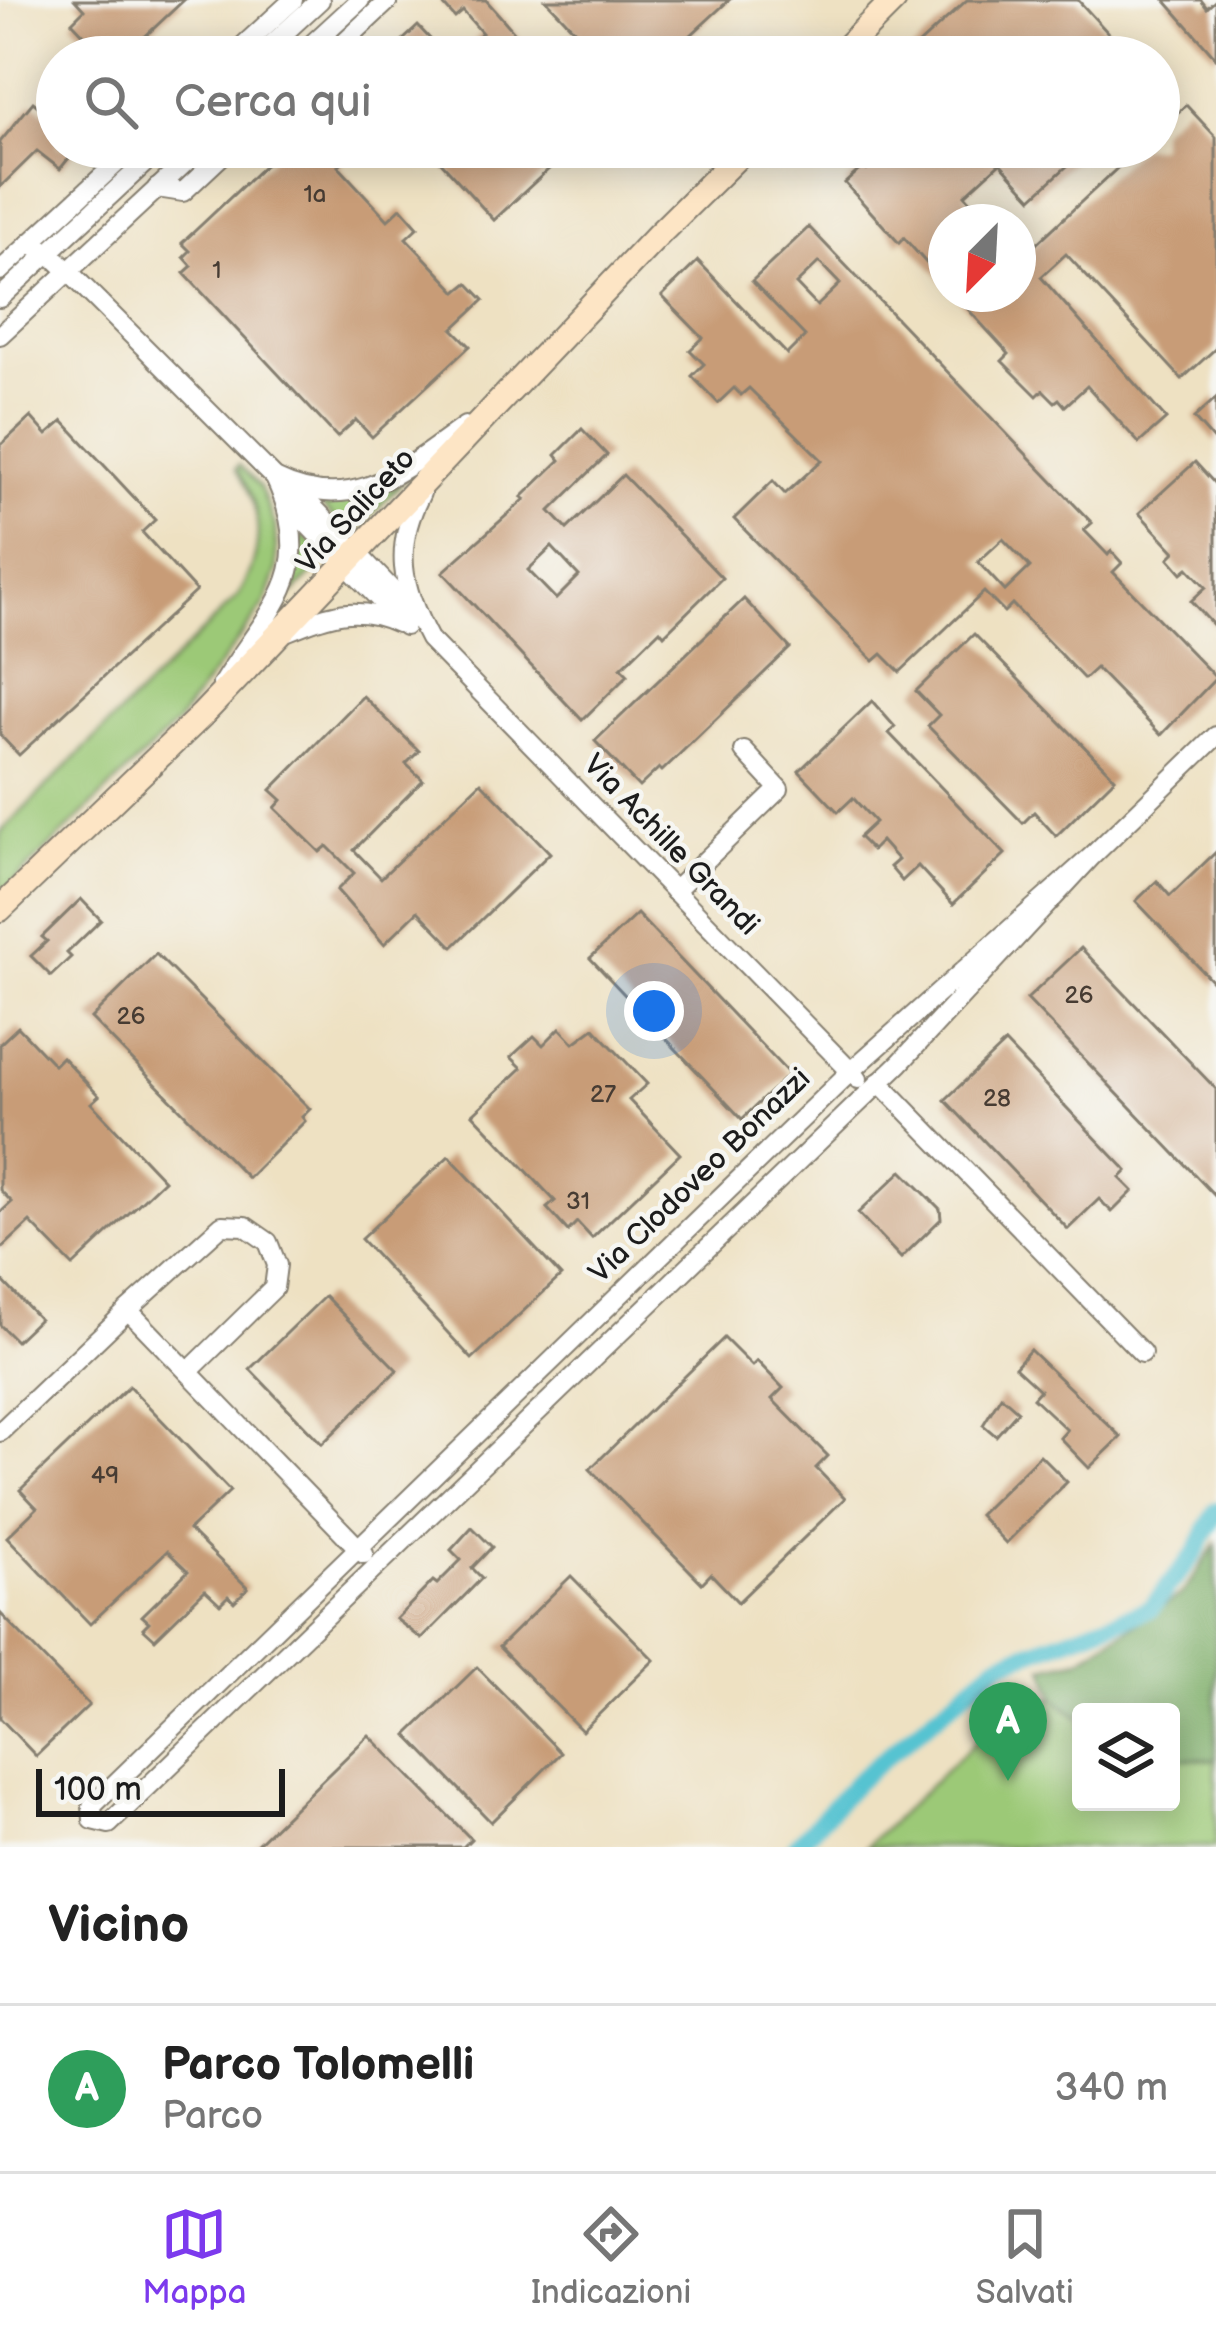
<!DOCTYPE html>
<html lang="it">
<style>
:root{--surface:#fff;--page:#f2f2f2;--text:#222;--muted:#767676;--line:#e0e0e0;--accent:#7c3aed}
body{margin:0;font-family:"Balsamiq Sans",sans-serif;background:var(--page);color:var(--text)}
.controls{position:absolute;right:36px;bottom:36px;display:grid;overflow:hidden;border-radius:12px;box-shadow:0 6px 30px #0003}
.controls button{width:108px;height:108px;display:grid;place-items:center;padding:0;border:0;border-bottom:3px solid var(--line);background:var(--surface);color:var(--text);font:60px sans-serif}
.compass{position:absolute;left:928px;top:204px;width:108px;height:108px;border-radius:50%;background:var(--surface);box-shadow:0 6px 30px #0003;rotate:204deg}
.scale{position:absolute;left:36px;bottom:30px;width:249px;box-sizing:border-box;padding-left:12px;border:6px solid #1c1c1c;border-top:0;font-size:33px;line-height:42px;white-space:nowrap;color:#1c1c1c;-webkit-text-stroke:9px #f6f6f2;paint-order:stroke}
.you{position:absolute;left:654px;top:1011px;width:42px;height:42px;margin:-30px;border:9px solid #fff;border-radius:50%;background:#1a73e8;box-shadow:0 0 0 18px #1a73e833}
.badge{display:grid;place-items:center;width:78px;height:78px;border-radius:50%;background:var(--accent);color:#fff;font-size:39px;font-weight:700}
.pin{position:absolute;translate:-50% -99px;filter:drop-shadow(0 3px 6px #0008)}
.pin::after{content:'';position:absolute;top:63px;width:42px;height:36px;background:inherit;clip-path:polygon(0 0,100% 0,50% 100%)}
.list{margin:0;padding:0;list-style:none}
h2{display:flex;justify-content:space-between;align-items:center;height:156px;margin:0;padding:0 48px;font-size:51px}
h2 small{font-size:39px;font-weight:400;color:var(--muted)}
.list li{display:grid;grid-template-columns:78px 1fr auto;gap:36px;align-items:center;box-sizing:border-box;height:168px;padding:0 48px;border-top:3px solid var(--line)}
.list b{display:block;font-size:45px;white-space:nowrap}
.list p{margin:0;font-size:39px;white-space:nowrap;color:var(--muted)}
.list em{font-size:39px;font-style:normal;color:var(--muted)}
.icon{flex:none;width:66px;height:66px;fill:none;stroke:currentColor;stroke-width:2;stroke-linecap:round;stroke-linejoin:round}
.map{position:relative;flex:none;width:1216px;height:1847px;overflow:hidden}
.search{position:absolute;background:var(--surface);box-shadow:0 6px 30px #0003;left:36px;right:36px;top:36px;height:132px;display:flex;align-items:center;gap:30px;box-sizing:border-box;padding:0 42px;border-radius:66px;color:var(--muted);font-size:45px}
.sheet{height:324px;background:var(--surface)}
nav{display:flex;justify-content:space-around;align-items:center;box-sizing:border-box;height:168px;border-top:3px solid var(--line);background:var(--surface);font-size:33px;color:var(--muted)}
nav a{display:grid;justify-items:center;gap:6px}
nav .on{color:var(--accent)}
.map>svg:first-child{display:block}
</style>
<div class="map">
<svg width="1216" height="1847" viewBox="0 0 1216 1847">
<rect width="100%" height="100%" fill="#f6f6f2"/>
<filter id="ink" filterUnits="userSpaceOnUse"><feTurbulence type="fractalNoise" baseFrequency=".00833" numOctaves="2"/><feDisplacementMap in="SourceGraphic" scale="24" xChannelSelector="R" yChannelSelector="G"/><feConvolveMatrix kernelMatrix="1 2 1 2 8 2 1 2 1" color-interpolation-filters="sRGB"/></filter>
<filter id="wash" filterUnits="userSpaceOnUse"><feTurbulence type="fractalNoise" baseFrequency=".004" numOctaves="4" result="noise"/><feDisplacementMap in="SourceGraphic" scale="48" xChannelSelector="R" yChannelSelector="G"/><feGaussianBlur stdDeviation="2.7" result="paint"/><feColorMatrix in="noise" values="0 0 0 0 0 0 0 0 0 0 0 0 0 0 0 0 0 1.4 0 .05"/><feComposite in="paint" operator="in"/></filter>
<g filter="url(#wash)">
<rect width="100%" height="100%" fill="#eee1c2"/>
<!-- green -->
<g fill="#9cc977" stroke="#5c724a" stroke-width="3">
<path d="M239,465L260,487L275,525L277,570L265,604L175,725L0,895V833L238,596C264,555 265,509 236,469Z"/>
<path d="M406,478L352,536L315,499C351,502 375,497 406,478Z"/>
<polygon points="302,535 329,558 293,593 299,539"/>
<polygon points="1055,1698 1081,1719 1081,1802 1171,1802 1171,1758 1216,1760 1216,1847 866,1847 1007,1711"/>
</g>
<!-- forest -->
<polygon fill="#7dad68" stroke="#4c6442" stroke-width="3" points="1216,1544 1216,1760 1171,1758 1171,1712 1081,1712 1081,1719 1055,1698 1044,1667 1080,1659 1182,1594"/>
<g fill="none" stroke-linecap="round" stroke-linejoin="round">
<!-- canal -->
<polyline stroke="#57c3d1" stroke-width="18" points="795,1847 857,1781 999,1663 1151,1608 1196,1552 1216,1511"/>
</g>
<g id="blocks">
<!-- building -->
<g fill="#c89c77" fill-rule="evenodd">
<polygon points="75,0 184,0 123,57 105,57 72,22 84,10"/>
<polygon points="439,0 486,0 522,41 503,57 489,57 474,40 482,33 463,11 455,18"/>
<polygon points="546,0 729,0 667,57 600,57"/>
<polygon points="967,0 1078,0 1130,57 905,57"/>
<polygon points="1165,0 1201,0 1207,8 1216,0 1216,58"/>
<polygon points="418,26 447,57 385,57"/>
<polygon points="33,102 57,122 57,147 78,147 60,169 37,151 0,187 0,142"/>
<polygon points="1186,105 1216,137 1216,348 1182,379 1066,254 1041,277 1166,419 1139,443 1087,386 1065,406 1059,399 1055,402 1043,390 1037,396 1002,361 1009,354 954,294 1018,294 1018,261 1140,147 1159,147 1159,130"/>
<polygon points="284,147 343,147 350,155 338,166 388,220 401,208 418,227 406,238 457,292 468,283 484,300 453,329 470,346 372,437 356,420 337,437 184,273 192,266 184,257 190,251 182,243"/>
<polygon points="427,147 529,147 549,169 494,220"/>
<polygon points="893,147 920,147 932,160 947,147 1088,147 1032,198 1000,163 965,195 989,222 946,222 946,285 904,238 899,243 845,183 864,166 867,170"/>
<path d="M809,227L1092,523L1084,530L1108,555L1111,551L1122,563L1113,572L1216,678L1161,735L1096,668L1084,679L1012,604L1004,612L984,592L900,672L882,654L874,661L734,519L773,481L785,494L822,460L749,388L741,395L734,388L718,403L692,376L704,364L690,350L703,338L662,296L698,261L787,354L805,336L752,281ZM819,262L840,284L817,306L796,284ZM1003,539L1030,567L1005,591L978,562Z"/>
<polygon points="1216,398 1216,443 1194,418"/>
<polygon points="31,417 47,435 63,421 155,520 142,532 196,591 19,755 0,735 0,446"/>
<path d="M582,429L607,455L550,511L567,529L623,475L722,578L664,635L660,630L621,668L628,675L582,720L443,572L525,499L522,497L560,460L556,455ZM552,547L579,576L556,599L528,570Z"/>
<polygon points="1195,462 1216,485 1216,628 1191,601 1206,587 1188,568 1182,573 1169,558 1175,552 1139,513"/>
<polygon points="744,599 790,648 662,771 659,768 639,787 595,741"/>
<polygon points="974,634 1115,778 1056,836 1034,812 1023,823 928,726 939,715 916,691"/>
<polygon points="363,696 419,751 406,764 423,780 354,850 381,878 481,782 550,853 453,947 418,911 384,944 337,890 354,873 327,846 320,852 275,808 282,800 271,790"/>
<polygon points="872,701 895,727 889,733 1005,854 953,904 918,866 902,881 890,867 898,860 881,841 872,850 859,837 875,822 853,798 838,812 799,771"/>
<polygon points="1216,852 1216,985 1136,901 1157,881 1170,896"/>
<polygon points="81,899 101,920 67,953 71,957 51,976 31,956 47,941 42,937"/>
<polygon points="637,914 789,1074 742,1119 590,958"/>
<polygon points="1081,948 1216,1089 1216,1197 1027,999"/>
<polygon points="156,954 310,1109 302,1117 305,1121 248,1178 91,1018"/>
<polygon points="18,1027 54,1065 62,1057 99,1096 91,1103 164,1180 73,1266 30,1222 0,1250 0,1213 12,1202 0,1190 0,1044"/>
<polygon points="560,1028 574,1043 594,1028 647,1084 629,1100 680,1154 592,1238 577,1222 568,1231 547,1208 555,1201 473,1114 522,1068 511,1057 534,1036 543,1045"/>
<polygon points="1005,1043 1127,1171 1120,1178 1133,1191 1112,1212 1099,1199 1068,1229 945,1100"/>
<polygon points="449,1156 561,1276 472,1359 361,1239"/>
<polygon points="902,1171 940,1209 941,1219 901,1258 858,1213"/>
<polygon points="0,1278 39,1319 16,1341 0,1325"/>
<polygon points="325,1296 397,1370 322,1444 250,1369"/>
<polygon points="724,1338 752,1366 757,1361 783,1388 772,1399 828,1456 816,1468 845,1498 738,1602 711,1574 702,1583 590,1469"/>
<polygon points="1030,1350 1121,1437 1089,1468 1060,1438 1067,1430 1033,1398 1040,1390 1015,1367"/>
<polygon points="129,1386 230,1491 189,1530 248,1588 234,1602 228,1596 220,1604 205,1590 155,1639 143,1628 149,1622 142,1616 188,1571 167,1551 90,1624 7,1537 37,1508 20,1490"/>
<polygon points="1001,1396 1018,1411 996,1436 983,1425"/>
<polygon points="1040,1455 1067,1482 1006,1543 979,1515"/>
<polygon points="472,1527 492,1547 472,1568 482,1578 422,1639 396,1619 433,1581 437,1584 461,1560 451,1550"/>
<polygon points="571,1576 654,1660 582,1731 499,1647"/>
<polygon points="0,1613 89,1705 36,1756 0,1718"/>
<polygon points="477,1667 561,1753 491,1822 407,1735"/>
<polygon points="369,1735 471,1839 463,1847 254,1847"/>
</g>
</g>
</g>
<g filter="url(#ink)">
<use href="#blocks" fill-opacity="0" stroke="#857e6f" stroke-width="3"/>
<g fill="none" stroke-linecap="round" stroke-linejoin="round">
<!-- minor casing -->
<g stroke="#857e6f" stroke-width="22">
<g id="minor">
<polyline points="231,57 293,0"/>
<polyline points="258,57 320,0"/>
<polyline points="298,57 360,0"/>
<polyline points="328,57 389,0"/>
<polyline points="157,188 183,192 231,147"/>
<path d="M29,244L49,253L68,271L275,478C354,517 403,470 465,426"/>
<polyline points="0,271 134,147"/>
<polyline points="0,298 162,147"/>
<polyline points="0,335 202,147"/>
<polyline points="296,489 413,612"/>
<path d="M421,493C393,548 401,586 429,639L858,1079"/>
<polyline points="288,504 405,626"/>
<path d="M288,631C328,614 357,604 398,623"/>
<path d="M222,684C269,608 320,574 275,478"/>
<polyline points="1092,856 900,1063 109,1824 93,1820 92,1806 851,1071 1092,856 1216,736"/>
<polyline points="674,891 779,789 744,751"/>
<polyline points="879,1082 1142,1353"/>
<polyline points="128,1310 222,1225 245,1226 268,1242 277,1265 274,1288 188,1372"/>
<polyline points="0,1432 128,1310 364,1554"/>
</g>
</g>
<!-- secondary casing -->
<g stroke="#857e6f" stroke-width="28">
<g id="secondary">
<polyline points="837,57 894,0"/>
<polyline points="0,909 202,715 658,235 747,147"/>
</g>
</g>
<!-- minor -->
<use href="#minor" stroke="#fff" stroke-width="18"/>
<!-- secondary -->
<use href="#secondary" stroke="#fde5c5" stroke-width="24"/>
</g>
</g>
<g text-anchor="middle" dominant-baseline="central" stroke-width="9" stroke-linejoin="round" paint-order="stroke">
<!-- number labels -->
<g font-size="24" fill="#473c33">
<text x="315" y="194">1a</text>
<text x="217" y="270">1</text>
<text x="1079" y="995">26</text>
<text x="131" y="1016">26</text>
<text x="603" y="1094">27</text>
<text x="997" y="1098">28</text>
<text x="578" y="1201">31</text>
<text x="105" y="1475">49</text>
</g>
<!-- street labels -->
<g font-size="30" fill="#1c1c1c" stroke="#f6f6f2">
<text transform="translate(356 511) rotate(-47)">Via Saliceto</text>
<text transform="translate(671 845) rotate(46)">Via Achille Grandi</text>
<text transform="translate(700 1176) rotate(-44)">Via Clodoveo Bonazzi</text>
</g>
</g>
</svg>
<div class="controls">
<button><svg class="icon" aria-label="layers" viewBox="0 0 24 24"><path d="M12 4l9 5-9 5-9-5zM3 14l9 5 9-5"/></svg></button>
</div>
<svg class="compass" viewBox="-18 -18 36 36"><path d="M0-13l5 13h-10z" fill="#e53935"/><path d="M0 13l5-13h-10z" fill="#767676"/></svg>
<div class="scale">100 m</div>
<div class="you"></div>
<div class="pin badge" style="left:1008px;top:1781px;background:#2e9e5b">A</div>
<div class="search"><svg class="icon" aria-label="search" viewBox="0 0 24 24"><circle cx="10" cy="10" r="6"/><path d="M15 15l6 6"/></svg>Cerca qui</div>
</div>
<section class="sheet">
<h2>Vicino<small></small></h2>
<ul class="list">
<li><span class="badge" style="background:#2e9e5b">A</span><div><b>Parco Tolomelli</b><p>Parco</p></div><em>340 m</em></li>
</ul>
</section>
<nav>
<a class="on"><svg class="icon" aria-label="map" viewBox="0 0 24 24"><path d="M3 6l6-2 6 2 6-2v14l-6 2-6-2-6 2zM9 4v14M15 6v14"/></svg>Mappa</a>
<a><svg class="icon" aria-label="directions" viewBox="0 0 24 24"><path d="M12 3l9 9-9 9-9-9zM9 14v-3h6M13 9l2 2-2 2"/></svg>Indicazioni</a>
<a><svg class="icon" aria-label="saved" viewBox="0 0 24 24"><path d="M7 4h10v16l-5-4-5 4z"/></svg>Salvati</a>
</nav>
